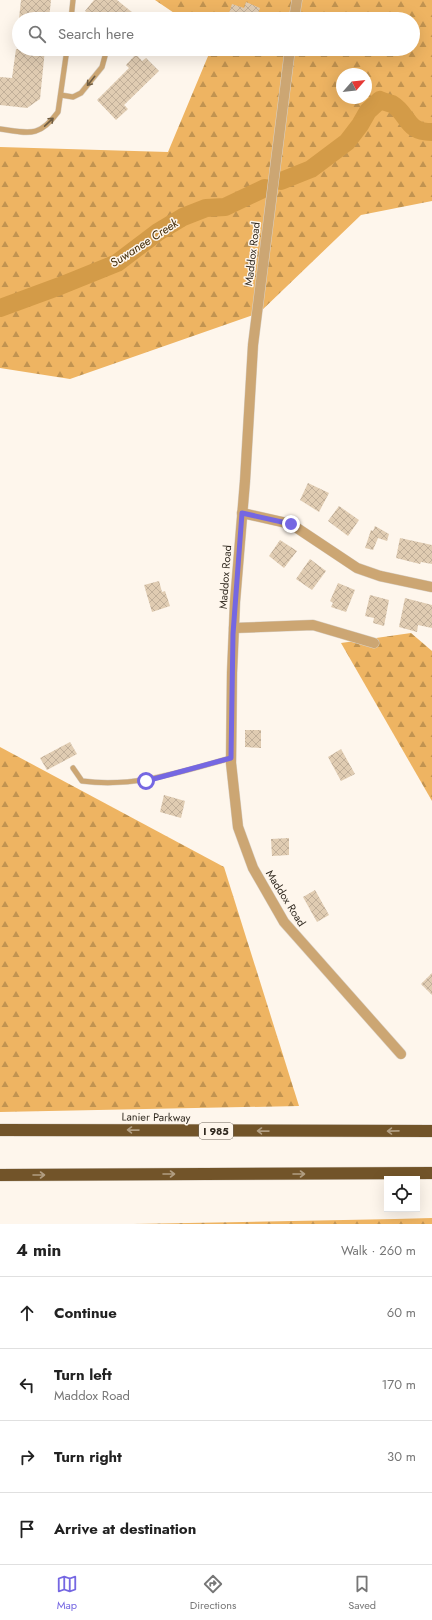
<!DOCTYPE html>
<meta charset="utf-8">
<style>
:root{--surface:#fff;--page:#f6f6f6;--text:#222;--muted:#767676;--line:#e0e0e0;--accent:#7567e2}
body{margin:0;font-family:Jost,sans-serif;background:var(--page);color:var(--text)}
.controls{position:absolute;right:12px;bottom:12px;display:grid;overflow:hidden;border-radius:0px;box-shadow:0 4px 16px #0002}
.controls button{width:36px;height:36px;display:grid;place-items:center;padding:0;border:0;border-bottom:1px solid var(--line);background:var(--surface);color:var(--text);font:20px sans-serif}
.compass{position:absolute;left:336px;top:68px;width:36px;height:36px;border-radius:50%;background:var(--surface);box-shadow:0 4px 16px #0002;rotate:62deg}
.stop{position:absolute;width:12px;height:12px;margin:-9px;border:3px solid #7567e2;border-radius:50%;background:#fff}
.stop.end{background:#7567e2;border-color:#fff;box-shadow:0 1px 4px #0008}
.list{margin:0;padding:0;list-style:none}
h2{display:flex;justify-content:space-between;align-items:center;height:52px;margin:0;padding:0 16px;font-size:17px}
h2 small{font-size:13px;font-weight:400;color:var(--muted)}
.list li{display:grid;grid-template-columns:26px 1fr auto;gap:12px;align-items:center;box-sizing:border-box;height:72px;padding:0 16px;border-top:1px solid var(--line)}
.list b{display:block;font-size:15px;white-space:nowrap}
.list p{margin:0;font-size:13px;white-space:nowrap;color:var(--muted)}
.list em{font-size:13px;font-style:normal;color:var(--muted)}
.icon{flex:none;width:22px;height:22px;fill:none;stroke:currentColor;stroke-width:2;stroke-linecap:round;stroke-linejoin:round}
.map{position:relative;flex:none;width:432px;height:1224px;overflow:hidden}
.search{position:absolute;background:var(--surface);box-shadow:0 4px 16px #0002;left:12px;right:12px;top:12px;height:44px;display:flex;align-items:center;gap:10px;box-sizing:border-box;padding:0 14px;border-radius:22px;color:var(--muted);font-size:15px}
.sheet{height:340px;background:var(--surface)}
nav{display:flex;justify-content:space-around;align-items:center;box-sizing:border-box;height:56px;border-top:1px solid var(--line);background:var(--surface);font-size:11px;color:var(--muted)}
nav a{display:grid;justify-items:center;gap:2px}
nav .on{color:var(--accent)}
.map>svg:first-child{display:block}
</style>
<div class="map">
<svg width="432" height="1224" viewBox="0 0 432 1224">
<defs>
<pattern id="forest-firs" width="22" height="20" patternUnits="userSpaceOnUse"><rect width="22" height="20" fill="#eeb462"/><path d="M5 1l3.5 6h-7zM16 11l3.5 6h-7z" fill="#c19350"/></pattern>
<pattern id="building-cross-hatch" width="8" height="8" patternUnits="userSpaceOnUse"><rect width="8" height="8" fill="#e0ccb2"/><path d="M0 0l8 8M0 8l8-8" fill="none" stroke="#c1af99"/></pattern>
</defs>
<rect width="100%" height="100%" fill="#fef6ec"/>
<!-- forest -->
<g fill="url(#forest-firs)" fill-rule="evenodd">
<path d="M155,0H432V201L361,215L259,313L70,379L0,368V147L168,152L211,49H413V19H183ZM342,74H366V98H342Z"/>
<polygon points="411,633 432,651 432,801 341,643"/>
<polygon points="0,747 224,867 299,1106 0,1112"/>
<polygon points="432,1218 432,1224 133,1224 395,1219"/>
</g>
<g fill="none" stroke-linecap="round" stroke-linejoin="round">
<!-- river -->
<g stroke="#d39b48" stroke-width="18">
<path d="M281,181L311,169L347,142L360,125L368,111L380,100C384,102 389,103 392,104C409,114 405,132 432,132"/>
<polyline points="0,308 60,286 117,263 158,232 183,217 206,208 225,207 265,188"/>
</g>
</g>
<!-- building -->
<g fill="url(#building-cross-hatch)">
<polygon points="21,0 51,0 49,19 19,19"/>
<polygon points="94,0 117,0 133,13 128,19 107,19 101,14 97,19 95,19 85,11"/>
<polygon points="246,2 260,8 256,19 227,19 232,4 244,8"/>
<polygon points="16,49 45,49 40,99 27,108 0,105 0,77 12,78"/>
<polygon points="136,54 142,61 146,58 159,71 124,105 128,109 116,120 97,100 129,68 126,65"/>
<polygon points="308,483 329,493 319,512 300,500"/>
<polygon points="339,506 359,520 348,536 328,521"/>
<polygon points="375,526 389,534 387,541 378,538 373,550 365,548 371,530 373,531"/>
<polygon points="400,538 432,545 432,564 421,562 420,564 396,558"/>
<polygon points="280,540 297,551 284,568 269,556"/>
<polygon points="310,559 326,571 312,590 296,579"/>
<polygon points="159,581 162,592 165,591 170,606 152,612 144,585"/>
<polygon points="338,583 355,590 346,612 331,607 333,603 330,601"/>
<polygon points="370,595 389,600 384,626 373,623 374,618 365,616"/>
<polygon points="405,598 432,605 432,628 418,625 417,632 399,627"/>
<polygon points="245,730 261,730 261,748 245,747"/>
<polygon points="70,742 77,754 47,770 40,758"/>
<polygon points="341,749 355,774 341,781 328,757"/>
<polygon points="164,795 185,801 181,818 160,812"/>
<polygon points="289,838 289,855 272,856 271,839"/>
<polygon points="315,890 329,915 317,922 303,897"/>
<polygon points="432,973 432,995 421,984"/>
</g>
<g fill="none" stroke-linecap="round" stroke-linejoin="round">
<!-- lane casing -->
<g stroke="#d9d1c7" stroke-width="6">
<g id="lane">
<polyline points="71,19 73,0"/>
<polyline points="61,95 73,97 81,93 102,67 105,56 103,49"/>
<path d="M0,129C29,133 39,138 58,112L67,49"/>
<path d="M73,768L82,781C135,788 180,772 231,758"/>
</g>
</g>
<!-- street casing -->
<g stroke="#d9d1c7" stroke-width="11">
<g id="street">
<polyline points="294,19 297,0"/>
<polyline points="290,49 253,345 245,481 235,602 232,673 231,763 238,827 253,868 284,922 401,1054"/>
<polyline points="242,513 291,524 357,568 380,576 432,587"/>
<polyline points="234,628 313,625 374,643"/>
</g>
</g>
<!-- highway casing -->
<g stroke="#d9d1c7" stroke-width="13">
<g id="highway">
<polyline points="0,1130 432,1131"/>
<polyline points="0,1175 432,1173"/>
</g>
</g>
<!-- lane -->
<use href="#lane" stroke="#cca673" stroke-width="5"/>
<!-- street -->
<use href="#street" stroke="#cca673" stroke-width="10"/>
<!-- highway -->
<use href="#highway" stroke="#725429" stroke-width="12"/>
</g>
<!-- one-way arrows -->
<defs><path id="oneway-shaft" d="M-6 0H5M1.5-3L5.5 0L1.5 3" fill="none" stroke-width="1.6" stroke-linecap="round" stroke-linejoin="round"/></defs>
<g stroke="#6f5c41">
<use href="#oneway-shaft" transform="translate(91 81) rotate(129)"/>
<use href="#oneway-shaft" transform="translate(49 122) rotate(-43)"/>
</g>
<g stroke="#b19d81">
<use href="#oneway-shaft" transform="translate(133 1130) rotate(-179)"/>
<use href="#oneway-shaft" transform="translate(263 1131) rotate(-179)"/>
<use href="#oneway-shaft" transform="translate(393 1131) rotate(179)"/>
<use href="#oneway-shaft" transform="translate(169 1174)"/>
<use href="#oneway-shaft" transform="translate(299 1174)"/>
<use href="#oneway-shaft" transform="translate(39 1175)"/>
</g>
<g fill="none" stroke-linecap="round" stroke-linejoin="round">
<!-- route -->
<polyline stroke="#7567e2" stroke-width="5" points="146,781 231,758 233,634 242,513 291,524"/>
</g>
<g text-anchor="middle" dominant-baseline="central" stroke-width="3" stroke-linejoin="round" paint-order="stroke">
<!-- shield labels -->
<rect fill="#fef6ec" stroke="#6e675d" stroke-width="1" x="199" y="1123" width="34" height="16" rx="3"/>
<g font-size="10" font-weight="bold" fill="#312a20">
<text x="216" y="1131">I 985</text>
</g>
<!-- street labels -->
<g font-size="11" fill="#312a20" stroke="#fef6ec">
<text transform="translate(252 254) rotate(-83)">Maddox Road</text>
<text transform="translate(225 577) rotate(-86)">Maddox Road</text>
<text transform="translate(286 898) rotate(58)">Maddox Road</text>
<text transform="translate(156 1117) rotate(1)">Lanier Parkway</text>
</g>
<!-- water labels -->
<g font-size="12" font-style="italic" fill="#422b06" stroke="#fef6ec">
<text transform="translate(144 243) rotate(-33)">Suwanee Creek</text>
</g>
</g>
</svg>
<div class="controls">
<button><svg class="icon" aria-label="locate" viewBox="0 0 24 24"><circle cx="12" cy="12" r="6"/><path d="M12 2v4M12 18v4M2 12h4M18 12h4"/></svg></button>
</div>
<svg class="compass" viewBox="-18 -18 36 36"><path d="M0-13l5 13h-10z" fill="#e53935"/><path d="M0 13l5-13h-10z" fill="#767676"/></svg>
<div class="stop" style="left:146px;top:781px"></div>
<div class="stop end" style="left:291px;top:524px"></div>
<div class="search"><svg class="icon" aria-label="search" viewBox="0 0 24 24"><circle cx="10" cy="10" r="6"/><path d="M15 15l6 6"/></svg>Search here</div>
</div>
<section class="sheet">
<h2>4 min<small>Walk · 260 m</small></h2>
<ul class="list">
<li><svg class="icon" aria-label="ahead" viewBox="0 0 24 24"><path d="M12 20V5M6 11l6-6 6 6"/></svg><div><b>Continue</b></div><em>60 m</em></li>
<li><svg class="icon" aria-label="left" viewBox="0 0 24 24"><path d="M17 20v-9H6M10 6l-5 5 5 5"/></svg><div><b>Turn left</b><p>Maddox Road</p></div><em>170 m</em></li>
<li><svg class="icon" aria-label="right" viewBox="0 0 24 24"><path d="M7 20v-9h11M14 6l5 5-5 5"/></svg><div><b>Turn right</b></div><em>30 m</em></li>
<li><svg class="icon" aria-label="arrive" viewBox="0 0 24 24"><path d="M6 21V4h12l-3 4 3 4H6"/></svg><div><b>Arrive at destination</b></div></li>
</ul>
</section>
<nav>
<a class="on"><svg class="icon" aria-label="map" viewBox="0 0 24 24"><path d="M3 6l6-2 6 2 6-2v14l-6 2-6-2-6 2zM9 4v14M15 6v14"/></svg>Map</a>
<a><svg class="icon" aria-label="directions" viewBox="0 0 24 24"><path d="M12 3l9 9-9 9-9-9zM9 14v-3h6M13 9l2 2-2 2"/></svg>Directions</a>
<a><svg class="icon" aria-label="saved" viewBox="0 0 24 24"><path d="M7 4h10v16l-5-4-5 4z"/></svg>Saved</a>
</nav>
